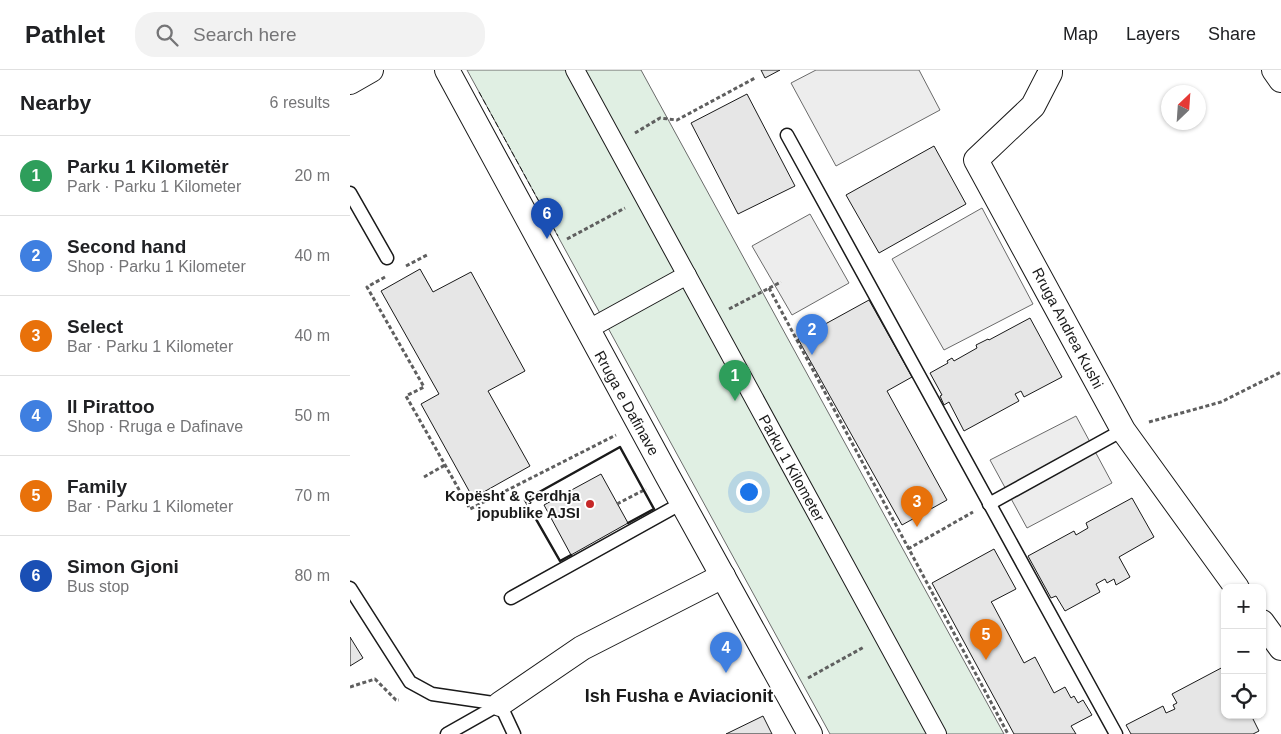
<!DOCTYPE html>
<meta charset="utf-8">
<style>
:root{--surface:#fff;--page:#f2f2f2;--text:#202124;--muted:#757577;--line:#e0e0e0;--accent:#2563eb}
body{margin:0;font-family:Helvetica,sans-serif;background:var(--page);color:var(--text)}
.controls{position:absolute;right:15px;bottom:15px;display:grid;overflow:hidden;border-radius:10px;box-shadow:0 1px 4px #0004}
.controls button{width:45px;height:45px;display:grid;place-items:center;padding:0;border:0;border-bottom:1px solid var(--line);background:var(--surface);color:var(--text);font:25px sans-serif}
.compass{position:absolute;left:811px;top:15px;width:45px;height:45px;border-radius:50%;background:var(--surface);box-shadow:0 1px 4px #0004;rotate:25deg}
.you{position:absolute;left:398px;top:421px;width:18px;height:18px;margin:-12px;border:4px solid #fff;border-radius:50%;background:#1a73e8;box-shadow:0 0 0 8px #1a73e833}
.badge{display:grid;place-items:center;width:32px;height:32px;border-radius:50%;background:var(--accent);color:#fff;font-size:16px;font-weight:700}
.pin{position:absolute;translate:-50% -41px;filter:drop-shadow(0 1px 2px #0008)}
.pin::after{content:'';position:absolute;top:26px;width:18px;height:15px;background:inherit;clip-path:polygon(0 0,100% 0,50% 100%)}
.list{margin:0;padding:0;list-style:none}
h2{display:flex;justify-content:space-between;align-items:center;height:65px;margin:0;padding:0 20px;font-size:21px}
h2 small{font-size:16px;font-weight:400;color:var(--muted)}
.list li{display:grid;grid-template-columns:32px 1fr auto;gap:15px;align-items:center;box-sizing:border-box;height:80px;padding:0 20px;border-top:1px solid var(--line)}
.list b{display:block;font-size:19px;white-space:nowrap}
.list p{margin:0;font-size:16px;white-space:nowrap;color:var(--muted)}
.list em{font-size:16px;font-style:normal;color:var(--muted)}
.icon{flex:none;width:28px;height:28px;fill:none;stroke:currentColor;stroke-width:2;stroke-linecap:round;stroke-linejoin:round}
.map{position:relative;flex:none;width:931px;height:664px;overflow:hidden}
header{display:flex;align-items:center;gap:30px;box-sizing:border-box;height:70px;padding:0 25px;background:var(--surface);border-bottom:1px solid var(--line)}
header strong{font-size:24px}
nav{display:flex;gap:28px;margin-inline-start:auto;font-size:18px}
.search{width:350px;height:45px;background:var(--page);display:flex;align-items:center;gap:12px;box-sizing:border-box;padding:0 18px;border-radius:20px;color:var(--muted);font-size:19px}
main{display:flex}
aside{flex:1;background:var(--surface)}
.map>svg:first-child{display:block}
</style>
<header>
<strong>Pathlet</strong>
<div class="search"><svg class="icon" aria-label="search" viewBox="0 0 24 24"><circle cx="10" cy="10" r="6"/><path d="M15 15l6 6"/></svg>Search here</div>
<nav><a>Map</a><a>Layers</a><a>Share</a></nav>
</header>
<main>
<aside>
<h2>Nearby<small>6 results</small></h2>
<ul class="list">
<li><span class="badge" style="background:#2e9e5b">1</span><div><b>Parku 1 Kilometër</b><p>Park · Parku 1 Kilometer</p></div><em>20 m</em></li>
<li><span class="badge" style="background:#3f7fe0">2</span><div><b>Second hand</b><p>Shop · Parku 1 Kilometer</p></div><em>40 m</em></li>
<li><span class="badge" style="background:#e8710a">3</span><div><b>Select</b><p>Bar · Parku 1 Kilometer</p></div><em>40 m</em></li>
<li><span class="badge" style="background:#3f7fe0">4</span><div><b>Il Pirattoo</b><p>Shop · Rruga e Dafinave</p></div><em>50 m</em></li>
<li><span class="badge" style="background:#e8710a">5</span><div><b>Family</b><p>Bar · Parku 1 Kilometer</p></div><em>70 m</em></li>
<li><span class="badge" style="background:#1a4fb4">6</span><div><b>Simon Gjoni</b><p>Bus stop</p></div><em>80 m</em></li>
</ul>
</aside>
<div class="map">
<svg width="931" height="664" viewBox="0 0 931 664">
<rect width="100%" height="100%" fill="#fff"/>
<!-- green -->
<polygon fill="#e0efe3" stroke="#6a6a6a" points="117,0 291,0 654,664 480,664"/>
<!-- parking -->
<g fill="#ededed" stroke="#6a6a6a">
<polygon points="466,0 569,0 590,40 486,96 441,13"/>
<polygon points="632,138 683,234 594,280 542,189"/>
<polygon points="460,144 499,213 442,245 402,176"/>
<polygon points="726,346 762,413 677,458 640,390"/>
</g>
<!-- building -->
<g fill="#e6e6e6" stroke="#1a1a1a">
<polygon points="411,0 430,0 415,8"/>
<polygon points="397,24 445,116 388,144 341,53"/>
<polygon points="584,76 616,134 529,183 496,125"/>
<polygon points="70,199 83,222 121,202 175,301 138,321 180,396 123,428 71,334 89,324 31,221"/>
<polygon points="519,230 562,307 537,321 597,430 552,455 448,269"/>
<polygon points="680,248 712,307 674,327 671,321 665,324 669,331 614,361 599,332 594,335 590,326 592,325 580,303 598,293 597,291 602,288 604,291 627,278 626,275 638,269 639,270"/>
<polygon points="251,404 278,453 221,485 194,435"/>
<polygon points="782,428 804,467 769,487 780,507 766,515 764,509 757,513 755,509 746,514 750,522 715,541 706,526 701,528 678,486 724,461 726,465 738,458 736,453"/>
<polygon points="644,479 666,519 641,532 642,533 674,593 685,587 704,623 715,617 721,628 724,626 728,633 733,630 742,645 721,656 726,664 664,664 582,513"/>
<polygon points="0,567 13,588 0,596"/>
<polygon points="875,596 875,645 901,645 909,661 903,664 781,664 776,655 813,636 816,643 825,639 823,635 827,633 822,624"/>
<polygon points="413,646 422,664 376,664"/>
</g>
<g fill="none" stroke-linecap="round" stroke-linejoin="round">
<!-- service casing -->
<g stroke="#1a1a1a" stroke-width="15">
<g id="service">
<polyline points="437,65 766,664"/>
<polyline points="0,123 37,188"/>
<polyline points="639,434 773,360"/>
<polyline points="0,518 60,612 82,624 150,634"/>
<polyline points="161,528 332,433"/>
<polyline points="150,634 164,664"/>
<polyline points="97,664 150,634"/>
</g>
</g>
<!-- pedestrian casing -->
<g stroke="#1a1a1a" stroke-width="20">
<g id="pedestrian">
<polyline points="225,0 587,664"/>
<polyline points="237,260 337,205"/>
</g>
</g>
<!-- minor casing -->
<g stroke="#1a1a1a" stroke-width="26">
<g id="minor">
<polyline points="97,0 318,407 460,664"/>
<polyline points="700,0 700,3 683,36 626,90 773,360 887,518"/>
<polyline points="924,0 931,10"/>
<polyline points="0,12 21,0"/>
<polyline points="912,552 931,578"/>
<polyline points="150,634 232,578 373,506"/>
</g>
</g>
<!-- path -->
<g stroke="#5f5f5f" stroke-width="3" stroke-dasharray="4 2.5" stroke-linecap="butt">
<polyline points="285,63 310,48 327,50 405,8"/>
<polyline points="217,169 275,138"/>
<polyline points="56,196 77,185"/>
<polyline points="35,207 17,217 74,317 56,326 120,439 266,365"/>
<polyline points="419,218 658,664"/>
<polyline points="379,239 431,212"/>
<polyline points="799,352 871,332 931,302"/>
<polyline points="74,407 95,395"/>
<polyline points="267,434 296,419"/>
<polyline points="558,479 623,442"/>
<polyline points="458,608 514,577"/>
<polyline points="0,617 25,609 46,630 49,630"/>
</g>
<!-- service -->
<use href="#service" stroke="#fff" stroke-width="12"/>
<!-- pedestrian -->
<use href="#pedestrian" stroke="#fff" stroke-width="18"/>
<!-- minor -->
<use href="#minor" stroke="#fff" stroke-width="24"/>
<!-- fence -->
<polyline stroke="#1a1a1a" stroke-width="1" stroke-dasharray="6 2.5" stroke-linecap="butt" points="129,22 208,166"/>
<!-- wall -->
<polyline stroke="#1a1a1a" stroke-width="2.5" points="221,485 210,491 175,430 270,377 304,439 278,453"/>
</g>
<!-- markers -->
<circle fill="#c62828" stroke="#fff" stroke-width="2" cx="240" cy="434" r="5"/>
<g text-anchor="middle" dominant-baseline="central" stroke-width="4" stroke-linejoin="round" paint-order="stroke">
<!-- street labels -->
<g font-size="15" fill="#1a1a1a" stroke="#fff">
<text transform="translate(718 258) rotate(62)">Rruga Andrea Kushi</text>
<text transform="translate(277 333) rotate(61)">Rruga e Dafinave</text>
<text transform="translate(442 398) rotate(61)">Parku 1 Kilometer</text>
</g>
<!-- poi labels -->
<g font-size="15" font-weight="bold" fill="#1a1a1a" stroke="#fff" text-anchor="end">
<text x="230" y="425">Kopësht &amp; Çerdhja<tspan x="230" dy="17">jopublike AJSI</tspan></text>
</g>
<!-- quarter labels -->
<g font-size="18" font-weight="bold" fill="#1a1a1a" stroke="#fff">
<text x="329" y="626">Ish Fusha e Aviacionit</text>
</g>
</g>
</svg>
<div class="controls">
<button>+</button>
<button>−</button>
<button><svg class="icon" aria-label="locate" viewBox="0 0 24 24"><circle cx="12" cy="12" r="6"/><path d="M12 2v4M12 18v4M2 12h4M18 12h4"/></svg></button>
</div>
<svg class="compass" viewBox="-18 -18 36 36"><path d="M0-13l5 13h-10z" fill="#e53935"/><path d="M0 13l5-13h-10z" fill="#757577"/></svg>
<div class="you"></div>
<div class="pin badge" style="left:385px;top:331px;background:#2e9e5b">1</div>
<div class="pin badge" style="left:462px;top:285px;background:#3f7fe0">2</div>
<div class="pin badge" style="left:567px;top:457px;background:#e8710a">3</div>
<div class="pin badge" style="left:376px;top:603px;background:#3f7fe0">4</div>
<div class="pin badge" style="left:636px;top:590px;background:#e8710a">5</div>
<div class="pin badge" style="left:197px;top:169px;background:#1a4fb4">6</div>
</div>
</main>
